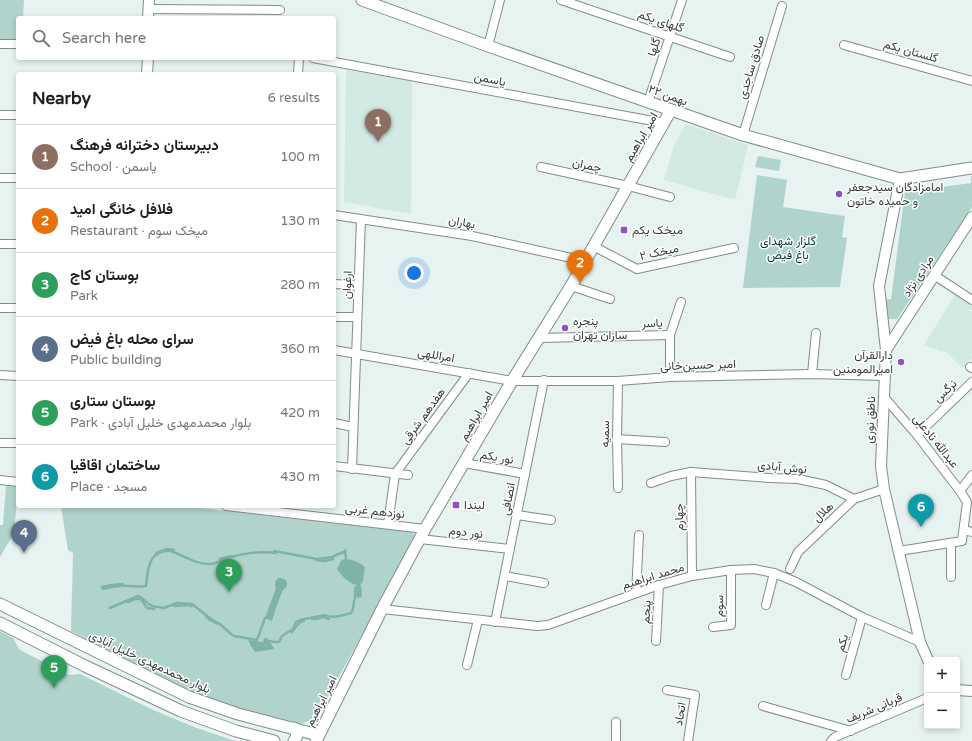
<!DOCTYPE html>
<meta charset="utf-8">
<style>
:root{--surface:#fff;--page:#f6f6f6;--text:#202124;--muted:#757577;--line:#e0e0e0;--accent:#8e51c8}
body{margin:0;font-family:"Varela Round",Vazirmatn,sans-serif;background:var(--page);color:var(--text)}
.controls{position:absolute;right:12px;bottom:12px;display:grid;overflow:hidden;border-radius:4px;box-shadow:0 2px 6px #0003}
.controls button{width:36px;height:36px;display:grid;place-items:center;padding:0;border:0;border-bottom:1px solid var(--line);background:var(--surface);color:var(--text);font:20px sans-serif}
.you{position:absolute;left:414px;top:273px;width:14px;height:14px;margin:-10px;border:3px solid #fff;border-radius:50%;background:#1a73e8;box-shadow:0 0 0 6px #1a73e833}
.badge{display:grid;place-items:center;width:26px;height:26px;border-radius:50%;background:var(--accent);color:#fff;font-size:13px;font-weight:700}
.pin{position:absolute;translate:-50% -33px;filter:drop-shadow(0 1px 2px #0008)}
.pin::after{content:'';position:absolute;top:21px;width:14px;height:12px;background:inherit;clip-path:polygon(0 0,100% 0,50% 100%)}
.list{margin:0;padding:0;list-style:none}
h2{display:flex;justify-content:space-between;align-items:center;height:52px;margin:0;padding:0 16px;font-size:17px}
h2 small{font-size:13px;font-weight:400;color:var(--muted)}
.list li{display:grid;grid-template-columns:26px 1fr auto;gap:12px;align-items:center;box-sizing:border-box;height:64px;padding:0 16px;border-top:1px solid var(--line)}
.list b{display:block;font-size:15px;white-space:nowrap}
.list p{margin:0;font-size:13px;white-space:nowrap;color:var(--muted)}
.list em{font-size:13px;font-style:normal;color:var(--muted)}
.icon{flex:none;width:22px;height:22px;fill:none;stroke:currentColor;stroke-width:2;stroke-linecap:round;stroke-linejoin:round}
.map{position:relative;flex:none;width:972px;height:741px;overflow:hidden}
.search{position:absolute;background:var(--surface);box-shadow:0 2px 6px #0003;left:16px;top:16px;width:320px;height:44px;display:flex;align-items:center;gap:10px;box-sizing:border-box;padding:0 14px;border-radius:4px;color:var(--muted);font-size:15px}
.panel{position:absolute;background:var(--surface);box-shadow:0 2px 6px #0003;left:16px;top:72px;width:320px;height:436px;border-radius:4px}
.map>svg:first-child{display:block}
</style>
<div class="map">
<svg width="972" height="741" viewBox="0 0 972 741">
<rect width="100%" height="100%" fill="#e6f3f0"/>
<!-- built -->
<g fill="#d3eae4">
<polygon points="346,70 412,81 411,214 344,202"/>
<polygon points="686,124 748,145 735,200 664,180 674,145"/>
<polygon points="955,295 972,306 972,358 963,368 944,350 942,352 924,345"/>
</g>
<!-- green -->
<g fill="#b0d4cb">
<polygon points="0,0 24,0 23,18 18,18 18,40 0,40"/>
<polygon points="758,156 781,160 779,171 755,167"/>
<polygon points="757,175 787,180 783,207 845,216 842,237 847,238 840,287 743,288"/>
<polygon points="971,176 972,176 972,207 897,319 885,319 883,300 891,299 905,192 971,183"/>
<polygon points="6,486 18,486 18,490 14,533 0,557 0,525 3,525"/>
<polygon points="61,506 183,506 412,532 416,536 319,713 312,719 302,724 241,709 191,691 164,679 71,631 73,553 68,550"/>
<polygon points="0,631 13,638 19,649 24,652 69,675 80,674 151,709 194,727 235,741 0,741"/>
</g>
<!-- water -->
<g fill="#80b3a7">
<path d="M344,559C351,559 360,562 365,567L363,581L360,585C363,588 362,594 361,598L359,597L358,599C355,595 356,590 357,585C349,584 342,576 337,569L341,561Z"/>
<path d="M278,578C283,578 288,579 287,585C287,588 283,589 282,592C278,601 275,611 272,621L265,618L276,588C274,585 275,581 278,578Z"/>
<polygon points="264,638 267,638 274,648 274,649 255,652 251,646 248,640 263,642"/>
</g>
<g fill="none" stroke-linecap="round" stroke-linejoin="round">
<!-- stream -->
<g stroke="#80b3a7" stroke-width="2.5">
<polyline points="345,550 346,559"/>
<polyline points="274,551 317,559 332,557 343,552 343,553"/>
<polyline points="156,553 167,549 174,550"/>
<polyline points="220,559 232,556"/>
<polyline points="316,560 325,561 333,559"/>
<polyline points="102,587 112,585 123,584"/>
<path d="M103,589C111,587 120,585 129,586C135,586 140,587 146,586C147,578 148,559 156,555C169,546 174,553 187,558C193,561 203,564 210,564C216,564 223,560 228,558C246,553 258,551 276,553"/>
<polyline points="355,599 355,589 356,587"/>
<polyline points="128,602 135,599 141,599 147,608 154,609"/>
<polyline points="174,606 189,605 192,606"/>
<polyline points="158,607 164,608 177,603 192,604 211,619 220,624 231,634 234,636 257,640 265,618"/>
<path d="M110,608L138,596C146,599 147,606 156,607"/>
<polyline points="206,616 210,620 218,624"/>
<polyline points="312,619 315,619 324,617 329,619"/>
<path d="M292,632C296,628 297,622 304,621"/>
<path d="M270,641L274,642H279L282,636L293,629L296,622L300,620L325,615C332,619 343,615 351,613L353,609L354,601"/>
</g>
<!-- minor casing -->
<g stroke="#818d8a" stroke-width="10">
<g id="minor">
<polyline points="561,0 730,57"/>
<polyline points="148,9 280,10"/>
<polyline points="0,44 18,44"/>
<polyline points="844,45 972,81"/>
<polyline points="488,46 500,0"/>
<polyline points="313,58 664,123"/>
<polyline points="298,74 299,58"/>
<polyline points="648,102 682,0"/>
<polyline points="0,115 18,115"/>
<polyline points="743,135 782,6"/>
<polyline points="541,167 628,186 670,197"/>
<polyline points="0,178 18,178"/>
<polyline points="334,215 472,236 585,261"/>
<polyline points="0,244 18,244"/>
<polyline points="593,246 637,269 734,248"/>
<polyline points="934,275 972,300"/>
<polyline points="334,284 358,285"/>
<polyline points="571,286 610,299"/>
<polyline points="0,308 18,308"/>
<polyline points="334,317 357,317"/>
<polyline points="538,338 670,335"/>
<polyline points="334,350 512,381 618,381 670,377 812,374 885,376"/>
<polyline points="970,367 972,368"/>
<polyline points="812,374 816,333"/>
<polyline points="0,375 18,376"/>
<polyline points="670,377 670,335 681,302"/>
<polyline points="884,397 917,435 960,491 967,502 962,541 899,551"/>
<polyline points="334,423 353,427"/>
<polyline points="917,435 972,382"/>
<polyline points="617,439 665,442"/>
<polyline points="0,443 18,443"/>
<polyline points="464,463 525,474"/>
<polyline points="334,466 408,475"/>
<polyline points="352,469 361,219"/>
<polyline points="0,480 18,482"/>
<polyline points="651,483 671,476 691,472"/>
<polyline points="618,488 617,439 618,381"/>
<polyline points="960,491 972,475"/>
<polyline points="226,506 425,529"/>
<polyline points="517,515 551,520"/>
<polyline points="388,524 395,474 469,373"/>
<polyline points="964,530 972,532"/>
<polyline points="420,539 510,549"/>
<polyline points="951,543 951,577"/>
<polyline points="790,569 798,552 854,499 884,489"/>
<polyline points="505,576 544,583"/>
<polyline points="692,576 691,472 770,478 798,479 826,485 854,499"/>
<polyline points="636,593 639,535"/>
<polyline points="766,605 774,573"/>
<polyline points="382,609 537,626 548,625 659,585 692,576 731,570 754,569 774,573 796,582 862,617 920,642"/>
<polyline points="495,622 544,380"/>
<polyline points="713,627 731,625 731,570"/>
<polyline points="656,641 659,585"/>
<polyline points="467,665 478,620"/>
<polyline points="846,675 862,617"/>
<polyline points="667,690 695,695 688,741"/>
<polyline points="763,706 851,731"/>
<polyline points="616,741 616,722"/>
<polyline points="831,741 835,737 927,698"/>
</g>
</g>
<!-- tertiary casing -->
<g stroke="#818d8a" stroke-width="12">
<g id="tertiary">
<polyline points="148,18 149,0"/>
<polyline points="147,74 148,58"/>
<polyline points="900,179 879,286 886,350 881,466 884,489 920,642 928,660"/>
<polyline points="886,350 972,217"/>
<polyline points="957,690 972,691"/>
</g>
</g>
<!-- secondary casing -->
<g stroke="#818d8a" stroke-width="13">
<g id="secondary">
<polyline points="362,0 488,46 743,135 900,179 972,168"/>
<polyline points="0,604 189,697 238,714 318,735"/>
<polyline points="0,623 85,666 181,711 236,731 274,741"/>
<path d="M294,741C298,736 297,733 294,728"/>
<polyline points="316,741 382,609 425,529 512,381 571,286 671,110"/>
</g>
</g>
<!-- minor -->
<use href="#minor" stroke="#fff" stroke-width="8"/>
<!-- tertiary -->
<use href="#tertiary" stroke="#fff" stroke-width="10"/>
<!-- secondary -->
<use href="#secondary" stroke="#fff" stroke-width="11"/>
</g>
<!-- markers -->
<g fill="#8e51c8" stroke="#fff" stroke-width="1.5">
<circle cx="839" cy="194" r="4"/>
<rect x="620" y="226" width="8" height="8" rx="2"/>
<circle cx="565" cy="328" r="4"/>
<circle cx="901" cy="362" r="4"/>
<rect x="452" y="501" width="8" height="8" rx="2"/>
</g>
<g text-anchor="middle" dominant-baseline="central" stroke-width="3" stroke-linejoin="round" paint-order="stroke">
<!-- street labels -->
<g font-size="12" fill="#363b3a" stroke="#fff">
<text transform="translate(661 21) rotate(19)">گلهای یکم</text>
<text transform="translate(654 47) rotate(-72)">گلها</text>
<text transform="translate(911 51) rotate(16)">گلستان یکم</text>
<text transform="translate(751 67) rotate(-73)">صادق ساجدی</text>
<text transform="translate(490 79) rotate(11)">یاسمن</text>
<text transform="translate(668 95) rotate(20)">۲۲ بهمن</text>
<text transform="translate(641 137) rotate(-60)">امیر ابراهیم</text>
<text transform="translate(587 165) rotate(12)">چمران</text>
<text transform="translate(462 222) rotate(10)">بهاران</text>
<text transform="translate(659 252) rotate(-12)">میخک ۲</text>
<text transform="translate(918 276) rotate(-57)">مرادی نژاد</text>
<text transform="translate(347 285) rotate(-88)">ارغوان</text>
<text transform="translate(652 323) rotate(-2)">یاسر</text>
<text transform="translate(436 355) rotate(10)">امراللهی</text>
<text transform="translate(698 365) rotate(-2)">امیر حسین‌خانی</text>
<text transform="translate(945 391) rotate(-44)">نرگس</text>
<text transform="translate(423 416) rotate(-54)">هفدهم شرقی</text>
<text transform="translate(476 416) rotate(-60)">امیر ابراهیم</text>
<text transform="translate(870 420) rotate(-87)">ناطق نوری</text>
<text transform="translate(605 434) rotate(-89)">سمیه</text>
<text transform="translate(936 441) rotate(51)">عبدالله نادعلی</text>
<text transform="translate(497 457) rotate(10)">نور یکم</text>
<text transform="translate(782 467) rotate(5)">نوش آبادی</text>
<text transform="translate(508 499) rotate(-79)">انصافی</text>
<text transform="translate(375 511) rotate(6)">نوزدهم غربی</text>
<text transform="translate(823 512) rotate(-43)">هلال</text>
<text transform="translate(679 517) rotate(-91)">چهارم</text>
<text transform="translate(466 532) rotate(7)">نور دوم</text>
<text transform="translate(653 576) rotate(-17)">محمد ابراهیم</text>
<text transform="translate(719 606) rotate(-89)">سوم</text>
<text transform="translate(646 612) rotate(-86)">پنجم</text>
<text transform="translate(842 643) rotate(-74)">یکم</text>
<text transform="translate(150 662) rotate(25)">بلوار محمدمهدی خلیل آبادی</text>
<text transform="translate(321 701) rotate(-63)">امیر ابراهیم</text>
<text transform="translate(874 708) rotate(-23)">قربانی شریف</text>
<text transform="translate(680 714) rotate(-81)">اتحاد</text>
</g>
<!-- poi labels -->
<g font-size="12" fill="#363b3a" stroke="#fff" text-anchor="start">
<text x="847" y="187">امامزادگان سیدجعفر<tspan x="847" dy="14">و حمیده خاتون</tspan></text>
<text x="632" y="230">میخک یکم</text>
<text x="573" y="321">پنجره<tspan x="573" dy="14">سازان تهران</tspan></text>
<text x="893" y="355" text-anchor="end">دارالقرآن<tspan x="893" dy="14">امیرالمومنین</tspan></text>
<text x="464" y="505">لیندا</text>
</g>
<!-- park labels -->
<g font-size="12" fill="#04362e" stroke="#fff">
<text x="788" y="241">گلزار شهدای<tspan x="788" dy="14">باغ فیض</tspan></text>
</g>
</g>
</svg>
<div class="controls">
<button>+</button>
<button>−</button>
</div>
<div class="you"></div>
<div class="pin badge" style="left:378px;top:142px;background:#8d6e63">1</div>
<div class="pin badge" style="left:580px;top:283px;background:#e8710a">2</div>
<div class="pin badge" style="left:229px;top:592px;background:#2e9e5b">3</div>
<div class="pin badge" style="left:24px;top:553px;background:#5c6f8a">4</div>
<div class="pin badge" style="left:54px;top:688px;background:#2e9e5b">5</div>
<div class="pin badge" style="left:921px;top:527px;background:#0f9aa8">6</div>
<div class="search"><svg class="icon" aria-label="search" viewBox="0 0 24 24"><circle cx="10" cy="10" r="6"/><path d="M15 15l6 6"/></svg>Search here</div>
<section class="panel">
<h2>Nearby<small>6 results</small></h2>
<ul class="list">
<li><span class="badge" style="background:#8d6e63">1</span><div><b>دبیرستان دخترانه فرهنگ</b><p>School · یاسمن</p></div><em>100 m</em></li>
<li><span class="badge" style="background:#e8710a">2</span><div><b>فلافل خانگی امید</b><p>Restaurant · میخک سوم</p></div><em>130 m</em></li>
<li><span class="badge" style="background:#2e9e5b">3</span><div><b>بوستان کاج</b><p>Park</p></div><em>280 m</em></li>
<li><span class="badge" style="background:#5c6f8a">4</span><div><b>سرای محله باغ فیض</b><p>Public building</p></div><em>360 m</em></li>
<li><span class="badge" style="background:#2e9e5b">5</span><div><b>بوستان ستاری</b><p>Park · بلوار محمدمهدی خلیل آبادی</p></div><em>420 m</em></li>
<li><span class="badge" style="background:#0f9aa8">6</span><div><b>ساختمان اقاقیا</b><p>Place · مسجد</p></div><em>430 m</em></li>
</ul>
</section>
</div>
